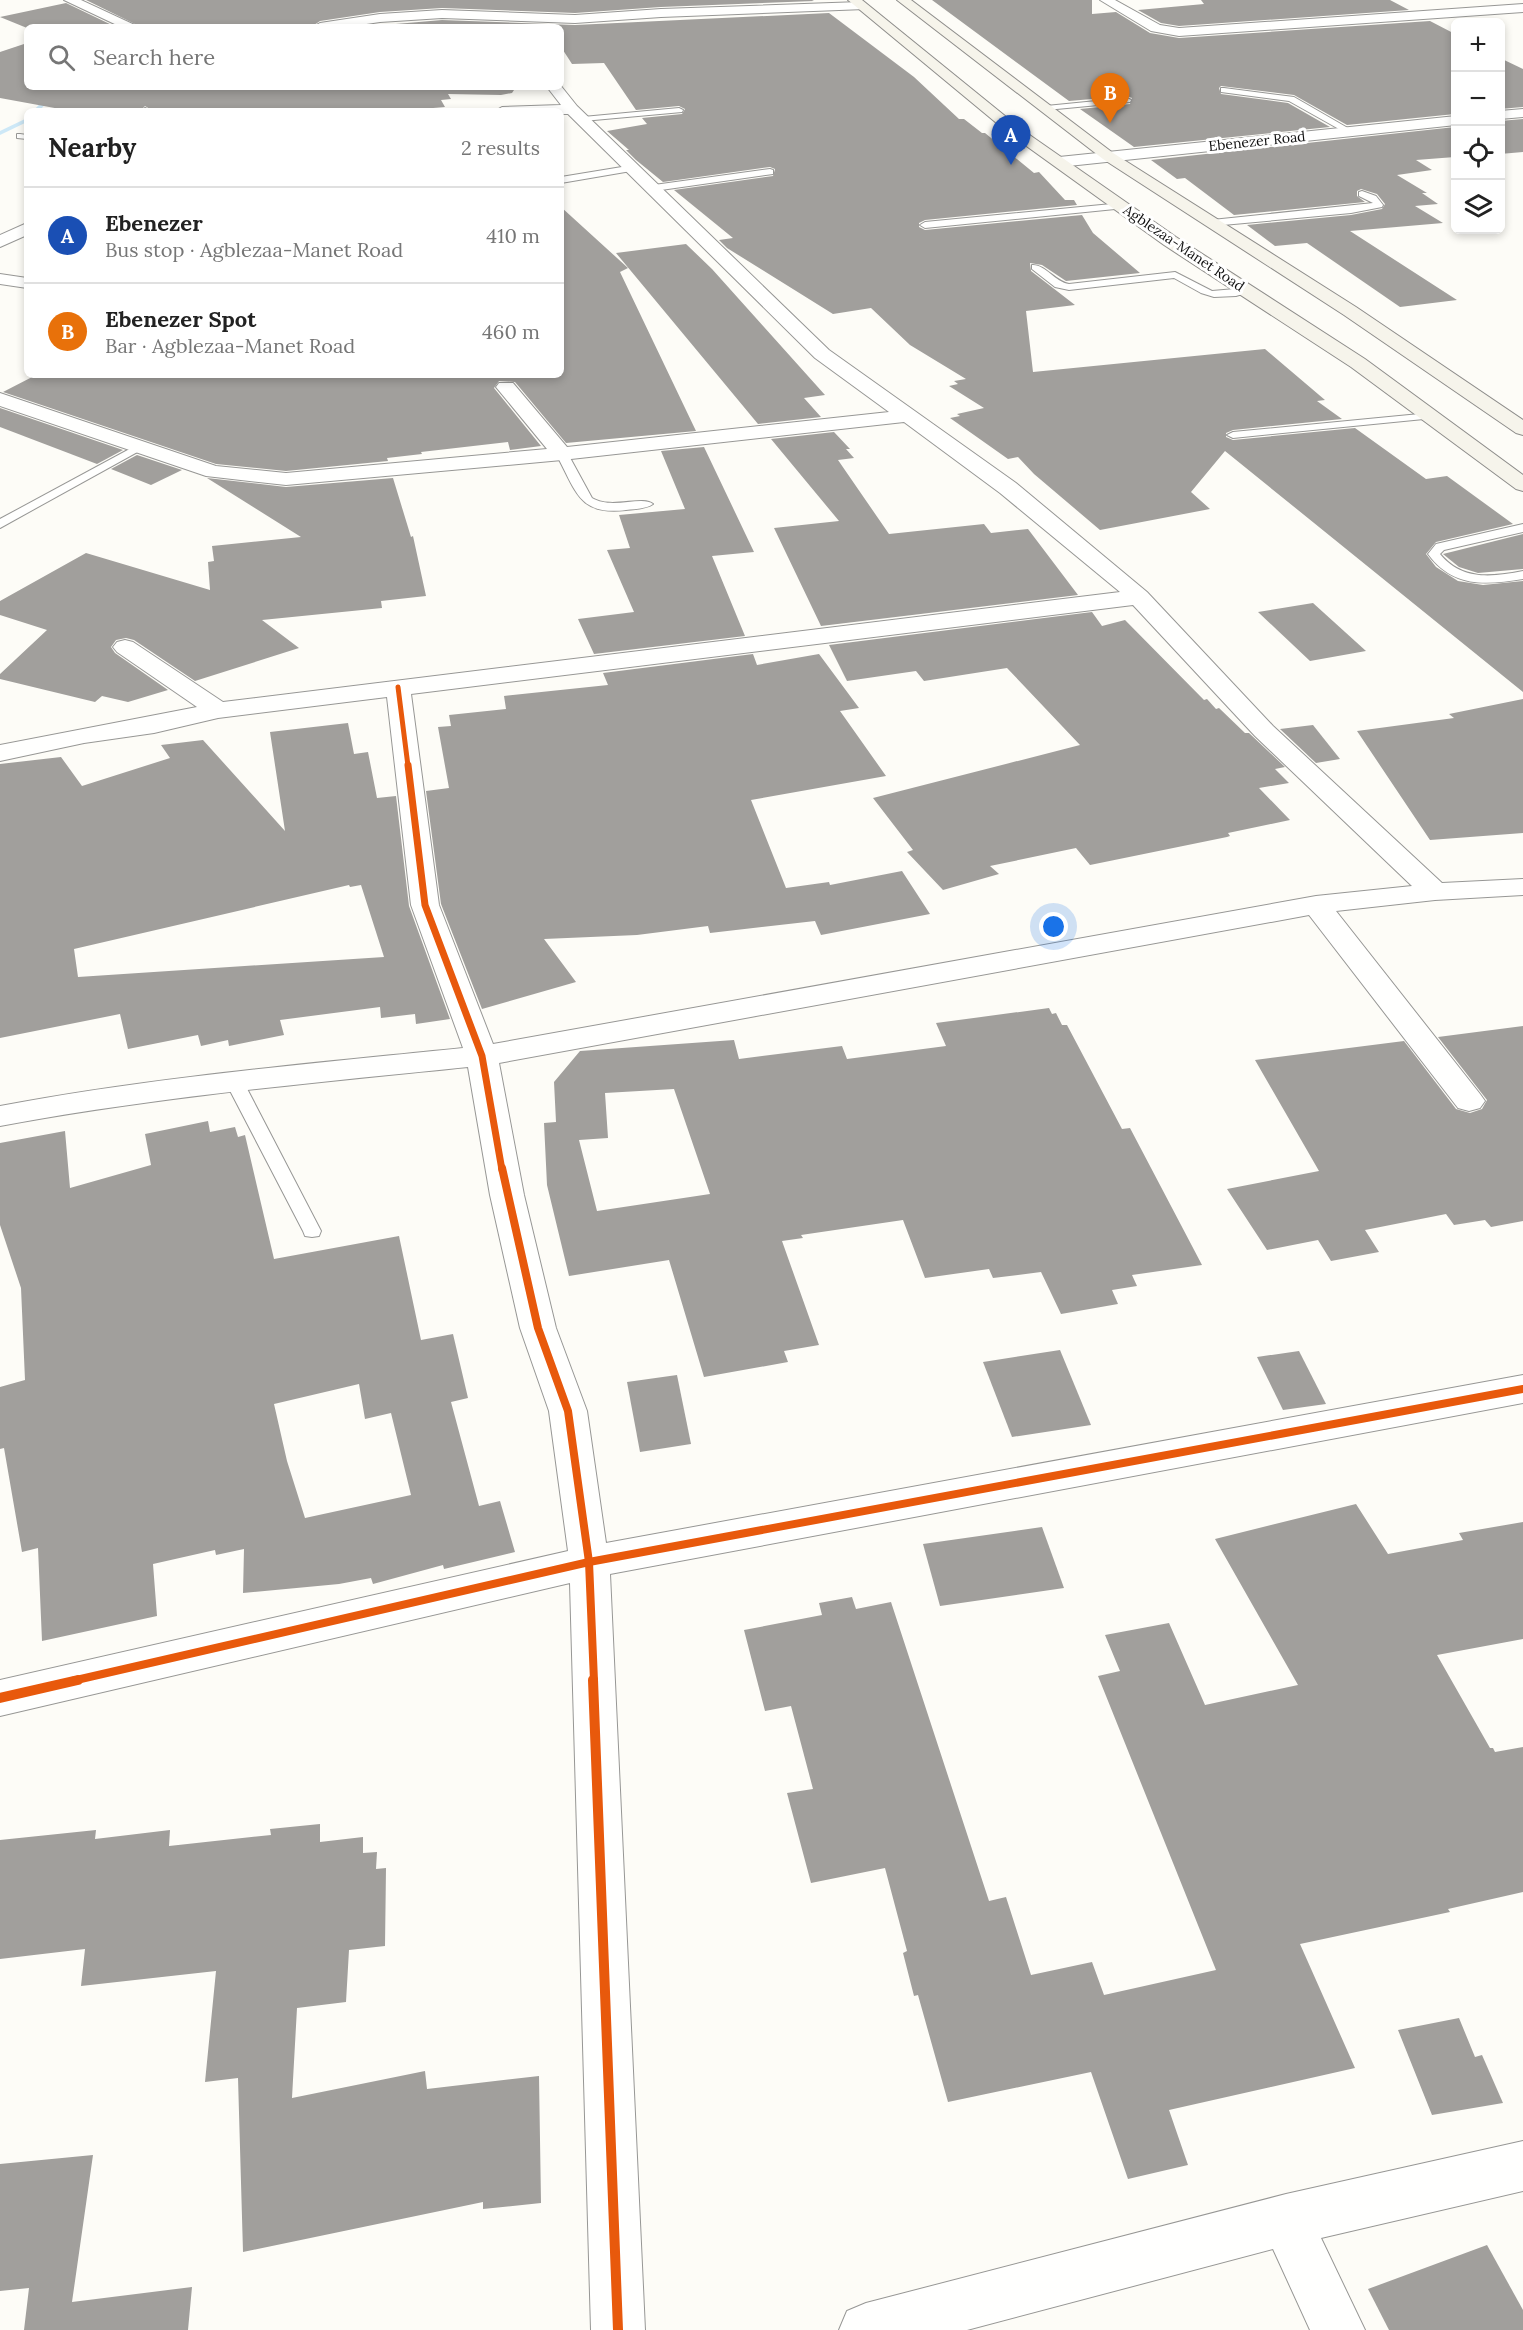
<!DOCTYPE html>
<meta charset="utf-8">
<style>
:root{--surface:#fff;--page:#f2f2f2;--text:#222;--muted:#767676;--line:#e0e0e0;--accent:#db2777}
body{margin:0;font-family:Lora,serif;background:var(--page);color:var(--text)}
.controls{position:absolute;right:18px;top:18px;display:grid;overflow:hidden;border-radius:9px;box-shadow:0 3px 9px #0003}
.controls button{width:54px;height:54px;display:grid;place-items:center;padding:0;border:0;border-bottom:2px solid var(--line);background:var(--surface);color:var(--text);font:30px sans-serif}
.you{position:absolute;left:1054px;top:927px;width:21px;height:21px;margin:-15px;border:4px solid #fff;border-radius:50%;background:#1a73e8;box-shadow:0 0 0 9px #1a73e833}
.badge{display:grid;place-items:center;width:39px;height:39px;border-radius:50%;background:var(--accent);color:#fff;font-size:20px;font-weight:700}
.pin{position:absolute;translate:-50% -50px;filter:drop-shadow(0 2px 3px #0008)}
.pin::after{content:'';position:absolute;top:32px;width:21px;height:18px;background:inherit;clip-path:polygon(0 0,100% 0,50% 100%)}
.list{margin:0;padding:0;list-style:none}
h2{display:flex;justify-content:space-between;align-items:center;height:78px;margin:0;padding:0 24px;font-size:26px}
h2 small{font-size:20px;font-weight:400;color:var(--muted)}
.list li{display:grid;grid-template-columns:39px 1fr auto;gap:18px;align-items:center;box-sizing:border-box;height:96px;padding:0 24px;border-top:2px solid var(--line)}
.list b{display:block;font-size:22px;white-space:nowrap}
.list p{margin:0;font-size:20px;white-space:nowrap;color:var(--muted)}
.list em{font-size:20px;font-style:normal;color:var(--muted)}
.icon{flex:none;width:33px;height:33px;fill:none;stroke:currentColor;stroke-width:2;stroke-linecap:round;stroke-linejoin:round}
.map{position:relative;flex:none;width:1523px;height:2330px;overflow:hidden}
.search{position:absolute;background:var(--surface);box-shadow:0 3px 9px #0003;left:24px;top:24px;width:540px;height:66px;display:flex;align-items:center;gap:15px;box-sizing:border-box;padding:0 21px;border-radius:9px;color:var(--muted);font-size:22px}
.panel{position:absolute;background:var(--surface);box-shadow:0 3px 9px #0003;left:24px;top:108px;width:540px;height:270px;border-radius:9px}
.map>svg:first-child{display:block}
</style>
<div class="map">
<svg width="1523" height="2330" viewBox="0 0 1523 2330">
<rect width="100%" height="100%" fill="#fdfcf7"/>
<g fill="none" stroke-linecap="round" stroke-linejoin="round">
<!-- stream -->
<g fill="#cde8f7" fill-rule="evenodd">
<polygon points="56,87 62,87 39,111 33,111"/>
<polygon points="27,118 27,122 0,135 0,131"/>
</g>
</g>
<!-- building -->
<g fill="#a19f9c" fill-rule="evenodd">
<polygon points="86,0 812,0 814,1 661,7 575,13 442,8 380,12 320,21 311,27 141,27"/>
<polygon points="932,0 1092,0 1092,14 1116,12 1150,33 1179,38 1430,21 1455,34 1455,114 1347,125 1294,95 1221,86 1219,88 1221,94 1288,103 1330,127 1134,147 1080,109 1130,104 1132,98 1127,96 1069,101"/>
<polygon points="1201,0 1390,0 1409,10 1179,26 1161,23 1138,10 1204,4"/>
<polygon points="66,3 116,27 27,28 0,17"/>
<polygon points="829,13 914,77 959,119 964,119 982,133 985,133 1034,173 1039,172 1065,200 1074,200 1077,205 925,220 919,223 919,227 925,230 1082,215 1093,233 1140,273 1066,281 1042,265 1030,263 1031,271 1075,305 1026,311 1033,372 1265,349 1325,400 1317,401 1342,419 1233,430 1226,433 1226,437 1233,440 1355,428 1426,479 1447,476 1513,524 1436,542 1426,554 1436,567 1458,581 1483,585 1523,581 1523,692 1225,451 1191,492 1210,509 1100,530 1034,474 1018,457 1008,459 950,418 960,416 957,414 984,408 949,386 958,384 954,381 966,379 910,345 871,308 833,314 727,248 719,240 733,238 674,190 773,176 775,169 770,167 663,182 636,160 626,150 629,150 607,131 647,124 642,118 682,114 685,109 679,106 636,110 604,63 572,64 561,47 561,27 361,27 442,20 575,25"/>
<polygon points="27,43 27,87 516,87 512,93 501,95 448,94 451,99 441,100 445,107 398,111 153,111 145,106 140,111 122,111 115,108 106,111 71,111 0,98 0,52"/>
<polygon points="1500,58 1523,69 1523,107 1500,109"/>
<polygon points="1523,119 1523,152 1500,154 1500,121"/>
<polygon points="1455,127 1455,157 1416,160 1432,170 1397,175 1427,193 1422,193 1438,204 1415,206 1443,223 1350,231 1457,300 1400,307 1307,243 1275,246 1247,225 1351,215 1382,209 1385,204 1377,194 1361,189 1357,191 1357,196 1365,202 1234,215 1185,178 1177,179 1151,160"/>
<polygon points="561,207 628,268 620,272 696,431 566,443 515,382 499,381 494,388 541,446 510,450 508,442 421,452 422,454 387,458 388,461 286,471 216,464 3,392 36,375 561,375"/>
<polygon points="686,244 712,269 825,395 804,398 821,417 758,424 616,253"/>
<polygon points="0,408 123,450 97,464 0,427"/>
<polygon points="834,432 850,449 846,449 854,458 838,460 889,534 984,524 991,533 1028,529 1078,595 821,626 774,528 839,521 771,439"/>
<polygon points="704,447 754,552 712,556 745,636 594,654 578,619 634,612 607,550 630,548 619,515 685,509 661,451"/>
<polygon points="137,455 182,470 151,485 111,469"/>
<polygon points="207,478 286,487 393,478 411,537 413,536 426,596 381,601 382,608 262,620 299,648 195,681 134,640 126,638 116,640 111,647 115,653 168,690 128,702 102,696 95,702 0,679 0,674 47,630 0,615 0,601 86,553 210,590 208,562 214,561 212,546 301,537"/>
<polygon points="1523,534 1523,569 1478,573 1459,567 1443,554"/>
<polygon points="1313,603 1366,651 1310,661 1258,612"/>
<polygon points="1092,612 1102,626 1125,620 1204,700 1207,699 1216,709 1219,708 1245,733 1249,733 1285,767 1275,769 1289,783 1259,788 1290,820 1228,833 1230,836 1227,837 1090,865 1076,848 990,866 999,874 943,890 907,852 913,850 873,798 1080,745 1007,668 924,681 916,671 847,681 829,645"/>
<polygon points="753,654 757,665 819,654 859,708 840,711 886,776 751,800 786,888 829,882 830,885 902,871 930,914 821,935 815,921 710,933 708,926 637,935 544,939 576,982 482,1009 441,904 426,791 449,788 438,727 451,726 449,715 506,709 504,696 608,685 603,673"/>
<polygon points="1523,699 1523,833 1430,840 1357,731 1454,718 1449,714"/>
<path d="M348,723L354,754L368,752L377,798L396,796L409,906L450,1019L416,1024L415,1014L381,1018L380,1007L280,1020L284,1035L229,1046L228,1040L201,1046L198,1035L128,1049L120,1014L0,1038V764L61,757L82,786L170,758L161,745L203,740L285,831L270,732ZM349,885L350,887L361,885L384,957L78,977L74,949Z"/>
<polygon points="1313,725 1340,759 1316,763 1280,729"/>
<path d="M1049,1008L1052,1014L1056,1013L1062,1025H1067L1122,1129L1130,1128L1202,1265L1132,1275L1137,1286L1112,1290L1118,1304L1061,1314L1041,1272L993,1278L989,1269L925,1278L903,1220L801,1235L803,1238L782,1241L819,1345L784,1351L788,1362L704,1377L669,1260L569,1276L547,1185L544,1123L556,1122L554,1082L580,1051L734,1040L739,1059L842,1046L847,1059L946,1046L936,1023ZM674,1089L710,1194L597,1211L579,1140L608,1138L605,1093Z"/>
<polygon points="1523,1026 1523,1221 1491,1227 1485,1220 1454,1225 1446,1214 1365,1230 1379,1252 1331,1261 1318,1240 1267,1250 1227,1189 1319,1171 1255,1060 1404,1041 1456,1109 1470,1113 1482,1109 1487,1100 1438,1037"/>
<path d="M208,1121L210,1132L235,1127L238,1137L245,1135L274,1259L399,1236L421,1340L453,1334L468,1398L451,1402L479,1506L500,1501L515,1552L444,1569L443,1565L373,1584L371,1578L339,1584L243,1593L244,1549L216,1555L215,1550L153,1564L157,1616L42,1641L38,1548L22,1552L4,1448L0,1449V1387L25,1380L21,1288L0,1225V1143L65,1131L70,1188L151,1165L145,1134ZM359,1384L365,1419L391,1413L411,1495L305,1518L287,1461L274,1404Z"/>
<polygon points="1060,1350 1091,1425 1012,1437 983,1362"/>
<polygon points="1299,1351 1326,1404 1283,1410 1257,1357"/>
<polygon points="677,1375 691,1444 640,1452 627,1382"/>
<polygon points="1356,1504 1388,1554 1463,1540 1459,1533 1523,1522 1523,1639 1437,1655 1490,1748 1493,1748 1495,1752 1523,1747 1523,1892 1448,1909 1450,1912 1300,1944 1355,2068 1169,2110 1188,2165 1128,2179 1091,2072 948,2102 918,1995 914,1996 903,1953 907,1951 885,1868 811,1883 787,1793 813,1789 791,1706 765,1711 744,1630 822,1615 819,1603 852,1597 856,1609 891,1602 989,1901 1006,1897 1031,1975 1092,1962 1104,1995 1216,1970 1098,1676 1120,1671 1105,1635 1169,1623 1205,1705 1298,1685 1215,1539"/>
<polygon points="1042,1527 1064,1588 940,1606 923,1544"/>
<polygon points="320,1824 320,1842 363,1837 363,1853 377,1852 376,1869 386,1868 385,1946 349,1950 346,2002 297,2008 292,2098 425,2071 427,2089 539,2076 541,2203 483,2209 483,2202 243,2252 238,2078 205,2082 216,1971 81,1986 85,1949 0,1959 0,1840 96,1830 95,1839 170,1830 169,1846 271,1835 270,1829"/>
<polygon points="1459,2018 1475,2057 1482,2055 1503,2103 1432,2115 1398,2030"/>
<polygon points="93,2155 72,2302 192,2287 188,2330 24,2330 29,2288 0,2291 0,2164"/>
<polygon points="1487,2245 1523,2310 1523,2330 1389,2330 1368,2289"/>
</g>
<g fill="none" stroke-linecap="round" stroke-linejoin="round">
<!-- service casing -->
<g stroke="#979795" stroke-width="2">
<g id="service">
<polygon points="1224,88 1294,97 1353,131 1346,133 1289,101 1221,92 1221,88"/>
<polygon points="1127,98 1131,100 1130,102 1046,110 1042,108 1046,106"/>
<polygon points="145,108 151,111 142,111"/>
<polygon points="679,108 683,110 682,112 583,121 579,119 583,117"/>
<polygon points="20,134 27,135 27,139 17,138 17,134"/>
<polygon points="634,165 637,166 637,170 561,183 561,177"/>
<polygon points="770,169 773,170 773,174 654,191 650,188 654,185"/>
<polygon points="1362,191 1376,196 1383,205 1382,207 1351,213 1212,226 1207,223 1212,220 1373,203 1359,196 1359,192"/>
<polygon points="1122,203 1126,206 1125,208 925,228 920,225 925,222"/>
<path d="M1032,265C1045,264 1055,282 1069,284L1175,272L1212,291L1247,288L1252,291L1236,296L1214,297L1201,293L1174,278L1069,290L1055,287L1032,269Z"/>
<polygon points="1430,413 1435,416 1434,418 1233,438 1227,435 1233,432"/>
<polygon points="137,445 141,446 141,450 0,528 0,519"/>
<path d="M562,451L568,454L592,498C612,510 642,495 653,504C646,509 635,509 626,510C578,516 576,490 556,454Z"/>
<path d="M1523,524V532L1444,550L1440,554C1462,581 1492,577 1523,571V579C1485,585 1453,588 1428,554L1436,544Z"/>
<polygon points="234,1075 240,1077 243,1081 321,1231 319,1236 312,1237 305,1236 303,1231 225,1081 228,1077"/>
</g>
</g>
<!-- minor casing -->
<g stroke="#979795" stroke-width="2">
<g id="minor">
<polygon points="64,0 81,0 139,27 121,27"/>
<polygon points="1100,0 1115,0 1160,25 1179,28 1523,4 1523,12 1179,36 1151,31"/>
<polygon points="860,2 865,3 866,6 865,9 661,17 575,23 442,18 380,22 346,27 313,27 320,23 380,14 442,10 575,15 661,9"/>
<path d="M561,86L577,106L829,350L1016,483L1147,592L1273,726L1442,883L1523,879V895L1435,900L1336,911L1480,1094L1485,1101L1480,1108L1469,1111L1458,1108L1309,915L499,1063L524,1195L556,1328L587,1411L606,1543L1523,1375V1403L610,1574L645,2330H591L570,1583L0,1716V1680L568,1551L549,1411L520,1328L490,1195L468,1067C312,1083 155,1097 0,1126V1106C153,1077 308,1064 463,1048L411,905L387,697L218,718L154,733L84,743L0,761V745L197,707L117,652L113,647L117,642L125,640L133,642L223,702L1120,592L1000,493L904,422L562,460L286,485L206,476L0,406V393L216,466L286,473L547,449L496,387L499,383H513L567,447L889,412L815,358L568,114H561V111H495L502,107L561,105L547,87ZM1133,605L1255,736L1412,886L1316,896L493,1044L439,905L411,694Z"/>
<polygon points="27,223 27,235 0,247 0,235"/>
<polygon points="0,274 27,278 27,288 0,284"/>
<polygon points="1523,2141 1523,2191 1321,2238 1365,2330 1310,2330 1273,2249 967,2330 839,2330 847,2311 866,2303 1286,2194"/>
</g>
</g>
<!-- tertiary casing -->
<g stroke="#979795" stroke-width="2">
<g id="tertiary">
<polygon points="1523,109 1523,117 1500,119 1500,111"/>
<polygon points="1456,116 1456,125 1059,167 1051,162 1059,157"/>
</g>
</g>
<!-- secondary casing -->
<g stroke="#8e8d8b" stroke-width="2">
<g id="secondary">
<polygon points="848,0 862,0 1021,129 1176,237 1365,359 1523,475 1523,491 1516,489 1351,367 1164,245 1011,135"/>
<polygon points="897,0 911,0 1113,153 1356,307 1523,420 1523,435 1516,433 1344,315 1103,159"/>
</g>
</g>
<!-- service -->
<use href="#service" fill="#fffffe" fill-rule="evenodd"/>
<!-- minor -->
<use href="#minor" fill="#fffffe" fill-rule="evenodd"/>
<!-- tertiary -->
<use href="#tertiary" fill="#fffffe" fill-rule="evenodd"/>
<!-- secondary -->
<use href="#secondary" fill="#f6f4eb" fill-rule="evenodd"/>
<!-- cycleway-far3 casing -->
<g stroke="#fff" stroke-width="8">
<polyline id="cycleway-far3" points="398,687 408,766"/>
</g>
<!-- cycleway-far2 casing -->
<g stroke="#fff" stroke-width="10">
<polyline id="cycleway-far2" points="408,765 425,905 482,1056 502,1170"/>
</g>
<!-- cycleway-far1 casing -->
<g stroke="#fff" stroke-width="12">
<g id="cycleway-far1">
<polyline points="502,1168 538,1328 568,1411 589,1562 594,1681"/>
<polyline points="72,1681 589,1562 1523,1389"/>
</g>
</g>
<!-- cycleway casing -->
<g stroke="#fff" stroke-width="14">
<g id="cycleway">
<polyline points="593,1680 618,2330"/>
<polyline points="0,1698 78,1680"/>
</g>
</g>
<!-- cycleway-far3 -->
<use href="#cycleway-far3" stroke="#e8590c" stroke-width="5"/>
<!-- cycleway-far2 -->
<use href="#cycleway-far2" stroke="#e8590c" stroke-width="7"/>
<!-- cycleway-far1 -->
<use href="#cycleway-far1" stroke="#e8590c" stroke-width="8"/>
<!-- cycleway -->
<use href="#cycleway" stroke="#e8590c" stroke-width="10"/>
</g>
<g text-anchor="middle" dominant-baseline="central" stroke-width="6" stroke-linejoin="round" paint-order="stroke">
<!-- far-street labels -->
<g font-size="14" fill="#111" stroke="#fff">
<text transform="translate(1257 141) rotate(-6)">Ebenezer Road</text>
<text transform="translate(1184 248) rotate(34)">Agblezaa-Manet Road</text>
</g>
</g>
</svg>
<div class="controls">
<button>+</button>
<button>−</button>
<button><svg class="icon" aria-label="locate" viewBox="0 0 24 24"><circle cx="12" cy="12" r="6"/><path d="M12 2v4M12 18v4M2 12h4M18 12h4"/></svg></button>
<button><svg class="icon" aria-label="layers" viewBox="0 0 24 24"><path d="M12 4l9 5-9 5-9-5zM3 14l9 5 9-5"/></svg></button>
</div>
<div class="you"></div>
<div class="pin badge" style="left:1011px;top:165px;background:#1a4fb4">A</div>
<div class="pin badge" style="left:1110px;top:123px;background:#e8710a">B</div>
<div class="search"><svg class="icon" aria-label="search" viewBox="0 0 24 24"><circle cx="10" cy="10" r="6"/><path d="M15 15l6 6"/></svg>Search here</div>
<section class="panel">
<h2>Nearby<small>2 results</small></h2>
<ul class="list">
<li><span class="badge" style="background:#1a4fb4">A</span><div><b>Ebenezer</b><p>Bus stop · Agblezaa-Manet Road</p></div><em>410 m</em></li>
<li><span class="badge" style="background:#e8710a">B</span><div><b>Ebenezer Spot</b><p>Bar · Agblezaa-Manet Road</p></div><em>460 m</em></li>
</ul>
</section>
</div>
